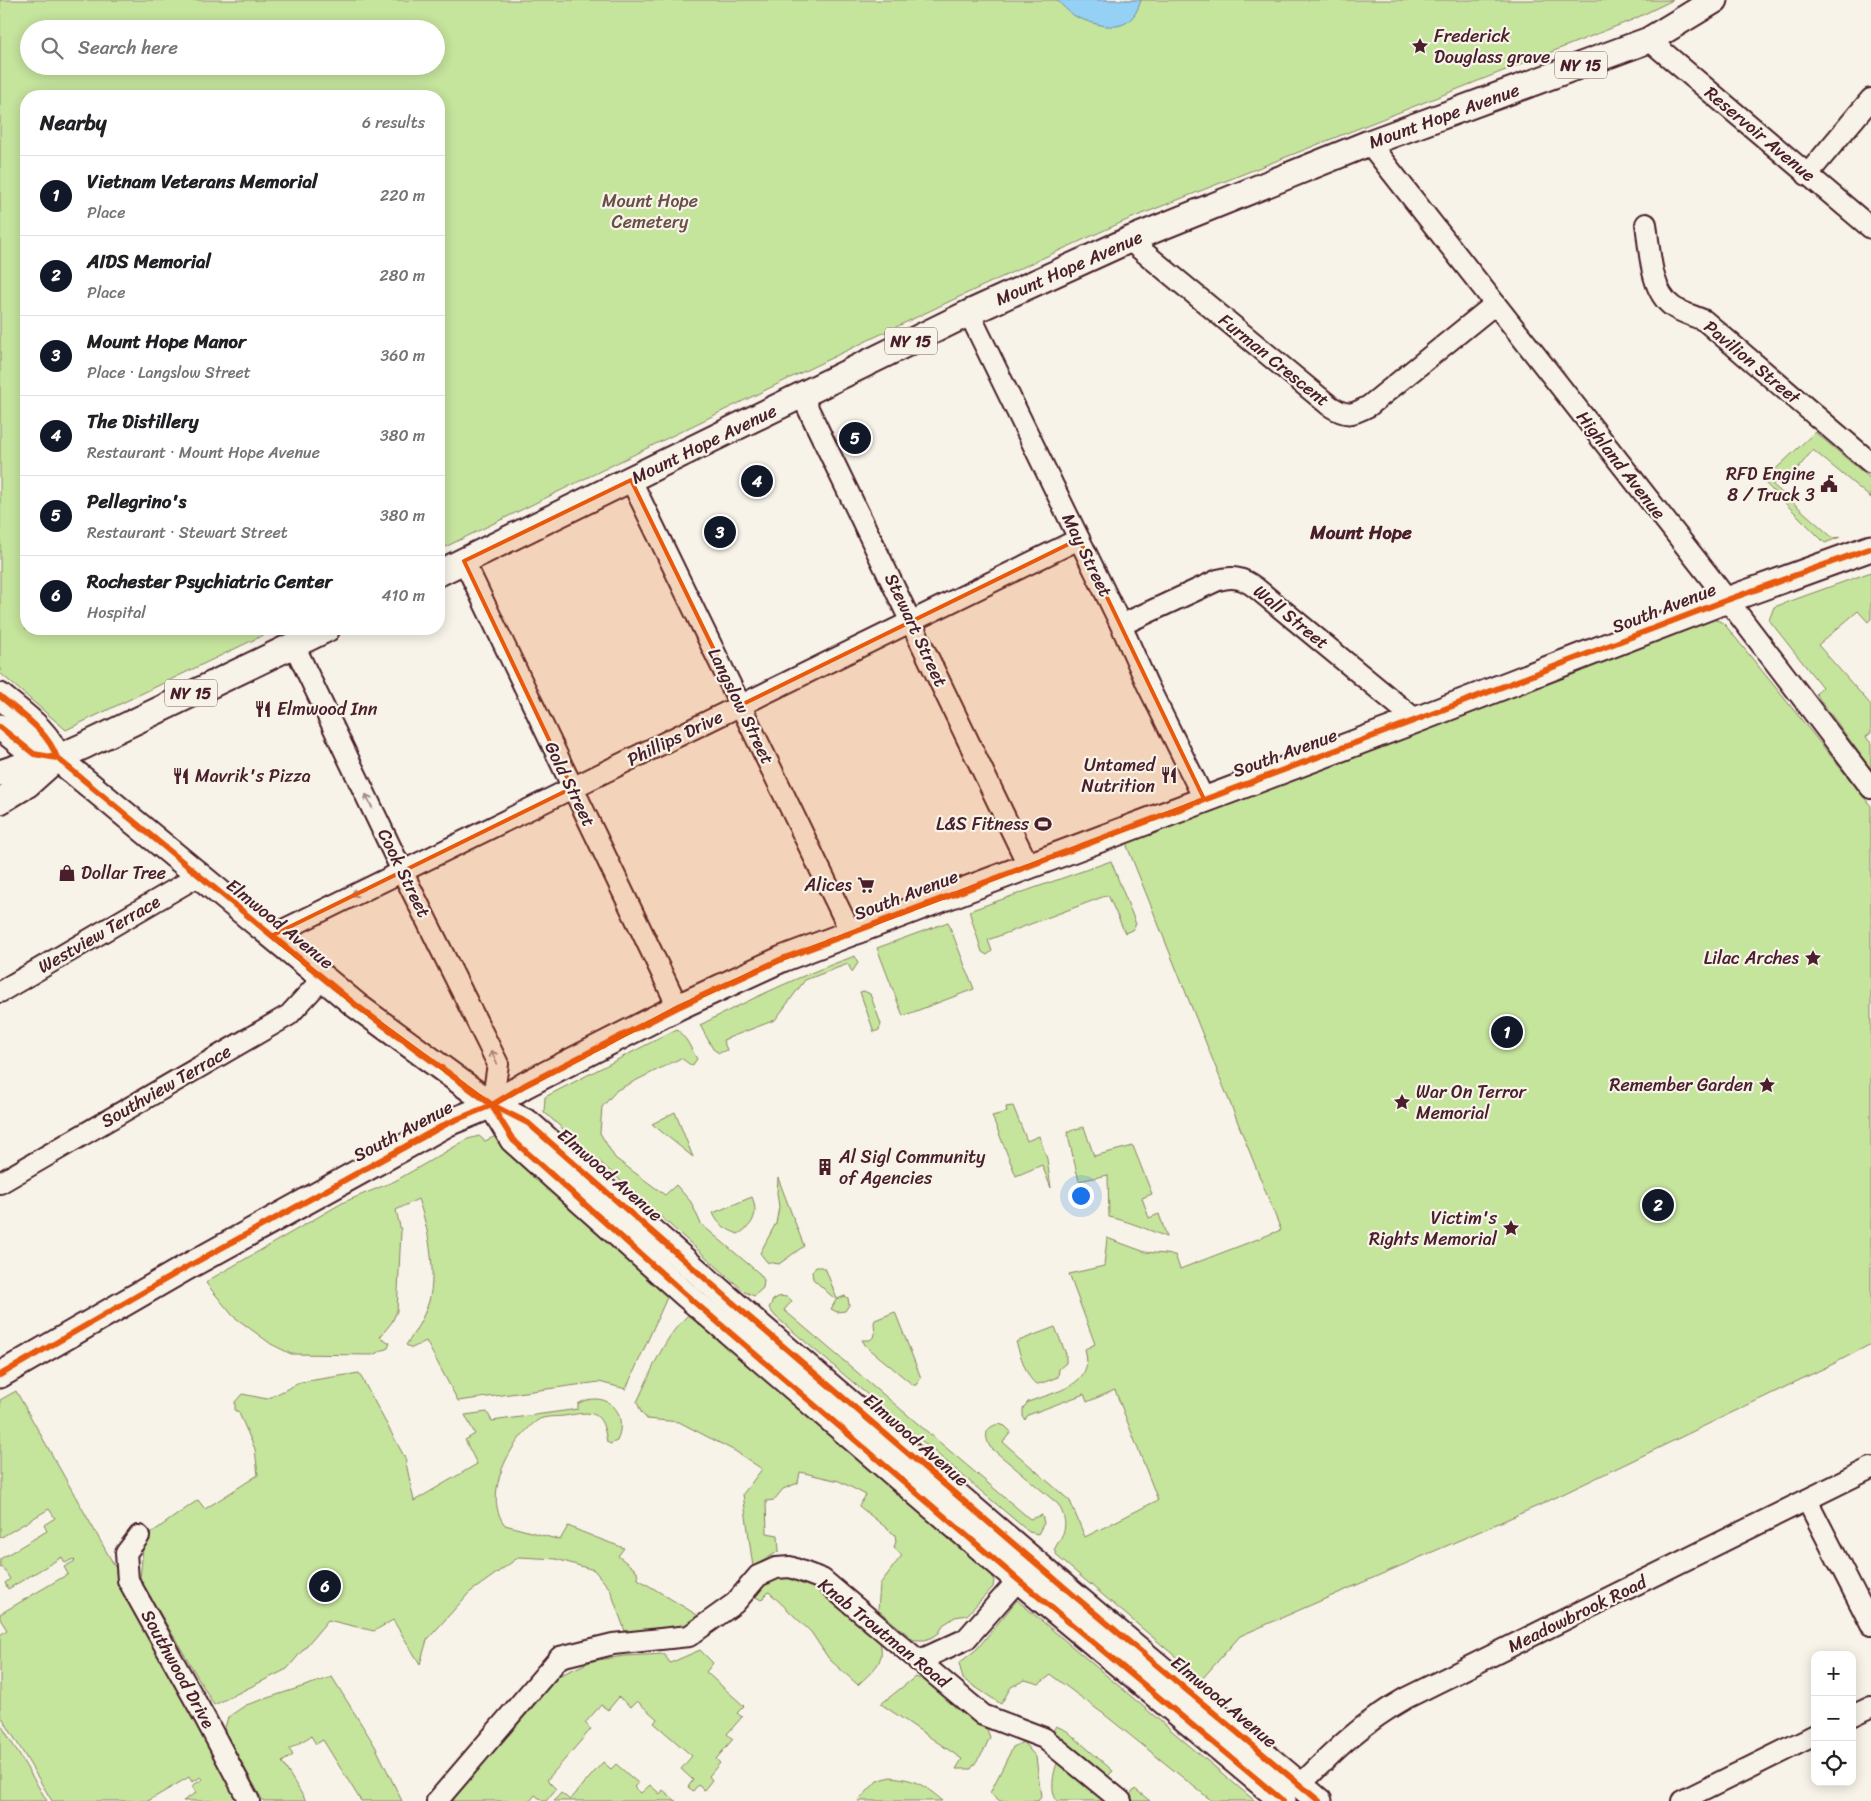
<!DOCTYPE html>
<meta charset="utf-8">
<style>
:root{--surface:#fff;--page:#f6f6f6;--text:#202124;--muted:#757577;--line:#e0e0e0;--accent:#111827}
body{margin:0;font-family:Sriracha,sans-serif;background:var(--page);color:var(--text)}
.controls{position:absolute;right:15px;bottom:15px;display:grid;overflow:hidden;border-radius:10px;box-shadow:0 2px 12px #0003}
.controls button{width:45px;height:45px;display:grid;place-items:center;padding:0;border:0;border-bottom:1px solid var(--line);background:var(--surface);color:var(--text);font:25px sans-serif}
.you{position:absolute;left:1080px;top:1195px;width:18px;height:18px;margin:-12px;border:4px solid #fff;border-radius:50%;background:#1a73e8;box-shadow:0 0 0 8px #1a73e833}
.badge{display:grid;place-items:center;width:32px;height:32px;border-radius:50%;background:var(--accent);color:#fff;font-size:16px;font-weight:700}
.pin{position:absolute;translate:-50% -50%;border:2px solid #fff;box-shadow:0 1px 5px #0006}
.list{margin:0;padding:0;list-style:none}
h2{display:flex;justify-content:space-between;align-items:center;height:65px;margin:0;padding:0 20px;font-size:21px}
h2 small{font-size:16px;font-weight:400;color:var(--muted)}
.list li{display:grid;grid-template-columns:32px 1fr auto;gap:15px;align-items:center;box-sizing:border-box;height:80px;padding:0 20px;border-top:1px solid var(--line)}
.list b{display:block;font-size:19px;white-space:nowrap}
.list p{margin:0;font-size:16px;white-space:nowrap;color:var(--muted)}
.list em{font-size:16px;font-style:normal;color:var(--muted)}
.icon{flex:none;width:28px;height:28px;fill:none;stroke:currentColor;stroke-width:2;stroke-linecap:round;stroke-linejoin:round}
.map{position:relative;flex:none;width:1871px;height:1801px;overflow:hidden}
.search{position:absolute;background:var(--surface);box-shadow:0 2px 12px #0003;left:20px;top:20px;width:425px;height:55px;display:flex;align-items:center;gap:12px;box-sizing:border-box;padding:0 18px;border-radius:28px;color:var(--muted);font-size:19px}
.panel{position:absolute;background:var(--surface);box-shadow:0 2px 12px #0003;left:20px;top:90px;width:425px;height:545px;border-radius:20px}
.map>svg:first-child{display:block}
</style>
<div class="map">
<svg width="1871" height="1801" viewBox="0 0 1871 1801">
<rect width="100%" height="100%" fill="#f7f3e8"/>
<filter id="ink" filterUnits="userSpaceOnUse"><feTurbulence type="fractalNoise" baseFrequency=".02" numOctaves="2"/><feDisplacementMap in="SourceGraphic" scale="10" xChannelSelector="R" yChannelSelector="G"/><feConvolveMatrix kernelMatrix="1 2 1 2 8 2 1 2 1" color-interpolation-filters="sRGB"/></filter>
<g filter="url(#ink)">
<!-- green -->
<g fill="#c5e49c" stroke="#888264" fill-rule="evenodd">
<path d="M0,0H1673L1632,20L1127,220C895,323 668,439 439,550V96H26V629H276L66,730L0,673ZM29,29H436V66H29Z"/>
<polygon points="1815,432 1871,479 1871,498 1813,450 1793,474 1772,484 1833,538 1840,537 1825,543 1763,481"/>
<polygon points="1871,572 1871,619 1868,622 1858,611 1818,645 1871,705 1871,733 1866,737 1871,743 1871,769 1816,694 1822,687 1769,620 1774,607"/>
<path d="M1713,619L1722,622L1726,626L1871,806V1344L1835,1363L1540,1505L1240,1636L1202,1679L1058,1557L1054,1550C1056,1546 1058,1543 1060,1539C1068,1527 1065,1516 1058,1504L990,1447C984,1435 985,1427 999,1424L1005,1426L1011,1432L1003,1442L1070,1501L1085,1537L1158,1500L1115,1390L1087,1402L1084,1394L1028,1415L1025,1420L1023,1416V1408L1028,1402C1054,1392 1096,1386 1085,1349L1095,1344L1069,1274L1104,1266L1107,1238L1145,1252L1175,1255L1180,1269L1281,1230L1127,846L1130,840Z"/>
<polygon points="1111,861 1136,924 1132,930 1125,933 1108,895 988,940 992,951 987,955 982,952 969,911"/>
<polygon points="948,922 974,989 903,1016 877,948"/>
<path d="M855,956L858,963L852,972L848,964L805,980L775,1020L723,1040L727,1050L719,1053L713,1049L700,1025C751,999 801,975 855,956Z"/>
<polygon points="864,991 870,994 881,1024 879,1030 874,1032 860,992"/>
<polygon points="677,1029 687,1041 697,1059 692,1066 681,1058 617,1090 602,1107 600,1133 615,1158 665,1195 676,1185 691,1202 701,1224 760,1274 764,1280 763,1288 754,1296 745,1292 544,1112 545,1097"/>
<polygon points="1013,1106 1027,1141 1039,1136 1047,1159 1051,1188 1042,1165 1016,1176 992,1116 1007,1112 1006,1107"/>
<polygon points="675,1112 693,1157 652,1124"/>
<path d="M1084,1127L1094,1156L1133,1146L1152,1194L1142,1198L1149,1218L1159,1214L1167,1237C1148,1230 1129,1221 1109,1217L1108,1175L1079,1181L1067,1132Z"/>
<path d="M479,1136L485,1141L496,1136L669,1293L626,1389L599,1382L458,1401L426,1341L412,1348L406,1345C416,1331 424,1317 429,1301C437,1272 428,1226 418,1199L396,1210L401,1231L397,1311L392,1322L380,1337L390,1343L388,1348L372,1355L291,1354L271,1344L233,1316L206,1283L209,1280L344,1202L395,1181L468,1139Z"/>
<polygon points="778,1178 804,1246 779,1264 767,1262 760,1253 776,1223 779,1207 777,1193"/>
<path d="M752,1197C759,1214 753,1226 738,1234C726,1229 718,1225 713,1213Z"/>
<polygon points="816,1267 822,1267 826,1270 837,1299 845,1296 848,1298 849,1305 845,1311 837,1312 831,1309 836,1300 813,1279 812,1272"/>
<path d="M778,1297C783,1296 788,1296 792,1301L784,1310L1030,1519L1042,1515L1044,1523L1038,1534L1029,1532L775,1316L769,1308L773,1300Z"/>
<path d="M693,1311L991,1572L994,1581L993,1587L967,1615L955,1617L943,1625L939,1633L933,1637L925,1640H914L878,1610L880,1584L902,1555L894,1548L896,1541L895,1535L859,1506L866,1495L839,1481L800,1472L798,1483L783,1489L774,1500L766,1501L767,1533L778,1535L779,1551L753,1567L743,1494L762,1469L735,1451L679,1422L647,1419L641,1412L637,1402C653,1369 664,1334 693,1311Z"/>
<polygon points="895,1312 921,1378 916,1385 913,1385 866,1346 862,1340 870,1340 875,1335 874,1323 875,1320"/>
<path d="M1055,1327L1066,1354V1363L1059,1369L1058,1377C1052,1379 1044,1383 1038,1384C1028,1384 1019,1350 1016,1342Z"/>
<path d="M359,1373L405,1458L414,1501L477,1464L465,1440L475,1434L465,1415L487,1412L492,1421L578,1409V1404C584,1400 589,1399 597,1399C619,1401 625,1422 617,1441L610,1444L607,1442C602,1409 593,1411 564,1416C556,1417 544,1416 538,1420C511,1439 481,1495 505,1525L560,1540L568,1526C586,1534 605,1541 624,1548L618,1556L637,1571L638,1579L702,1618L693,1626L639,1633L625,1631L610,1589L594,1570L556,1559L519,1557L469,1593L427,1640L420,1664L393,1620L374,1631L328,1620L287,1669L214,1705L140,1579L144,1538L198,1500L205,1509L258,1475L255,1449L238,1411H235V1402L242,1394L267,1399L301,1382Z"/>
<polygon points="16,1391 247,1801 183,1801 196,1793 192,1786 203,1779 201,1777 192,1782 189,1777 148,1801 52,1801 0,1714 0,1635 7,1630 0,1619 0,1614 68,1574 64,1567 75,1561 73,1559 65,1563 62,1557 8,1589 5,1583 10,1579 2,1567 0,1568 0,1559 47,1531 44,1525 55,1518 49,1509 0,1538 0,1400"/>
<path d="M782,1573L810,1581L879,1639C887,1662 873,1670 858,1685L829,1659L811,1632L769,1592L761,1600L756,1597L755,1592L767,1581Z"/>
<polygon points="1017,1600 1255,1801 1212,1801 1105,1715 1051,1675 1039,1684 1025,1680 1011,1687 1001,1704 963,1679 959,1663 977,1649"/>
<polygon points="700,1650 713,1663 706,1672 744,1706 737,1713 742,1717 727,1734 733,1739 716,1759 720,1763 709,1776 712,1780 704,1790 698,1785 693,1791 688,1787 693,1780 681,1769 692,1756 654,1723 657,1719 637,1701 631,1707 619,1697 608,1710 601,1705 585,1723 591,1729 547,1780 556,1789 546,1801 543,1801 535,1795 530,1801 451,1801 556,1677 592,1661 624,1656 664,1654 670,1663"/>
<polygon points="332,1677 375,1746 402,1801 361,1801 323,1740 316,1744 311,1736 289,1749 293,1755 282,1762 306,1801 263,1801 224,1731 228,1717 246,1705"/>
<polygon points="915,1677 931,1682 986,1727 990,1737 983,1752 971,1769 956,1769 962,1759 881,1704"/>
<polygon points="0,1723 47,1801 0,1801"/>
<polygon points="1056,1726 1067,1731 1113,1771 1108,1776 1076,1749 1051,1734"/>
<polygon points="1023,1742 1036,1757 1041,1797 1038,1801 1000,1801 990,1793 1013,1747"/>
<path d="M1059,1758L1110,1801H1057C1049,1789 1054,1770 1059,1758Z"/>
<polygon points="603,1762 611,1769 616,1764 638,1783 634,1787 641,1793 650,1785 660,1794 663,1790 676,1801 554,1801 561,1793 570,1800"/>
<path d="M890,1777C915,1779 924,1785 943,1801H858L877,1781Z"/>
<polygon points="1135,1789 1150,1801 1134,1801 1129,1796"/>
</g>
<!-- water -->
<path fill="#95d1f5" stroke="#778aa4" d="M1057,0H1141C1133,27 1117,30 1093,23C1087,21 1080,19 1075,16C1068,12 1062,5 1057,0Z"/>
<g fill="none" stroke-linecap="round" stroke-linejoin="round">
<!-- minor casing -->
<g stroke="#4a1f2b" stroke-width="24">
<g id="minor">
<polyline points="1649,40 1871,228"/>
<polyline points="1369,143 1716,585 1871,788"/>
<polyline points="1807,175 1871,99"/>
<path d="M1646,224C1650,250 1650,291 1673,307C1682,313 1695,316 1705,321L1871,463"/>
<path d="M1129,240L1330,406C1347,417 1352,415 1369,406L1495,304"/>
<polyline points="969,313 1121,625 1147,684 1204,799"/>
<polyline points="802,396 1028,865"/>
<polyline points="631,480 851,933"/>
<polyline points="464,561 678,1007"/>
<path d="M1121,625L1218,580C1234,576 1243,578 1256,588L1416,720"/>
<polyline points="294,645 402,871 498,1064 492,1105"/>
<polyline points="271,936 1079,539"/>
<polyline points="0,992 198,876"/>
<polyline points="0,1183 289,1015 323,978"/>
<polyline points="1807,1500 1871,1625"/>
<polyline points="139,1536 126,1553 128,1580 205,1718 249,1801"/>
<polyline points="918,1661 966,1639 1012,1587 1025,1567"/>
<polyline points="1852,1716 1871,1707"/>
<path d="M1300,1785C1335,1750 1362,1723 1406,1698L1871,1468"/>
<polyline points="437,1801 560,1657 613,1644 689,1636 735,1603 758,1576 776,1568 790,1567 822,1579 983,1715 1044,1738 1121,1801"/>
<polyline points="1682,1801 1815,1735"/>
</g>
</g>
<!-- major casing -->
<g stroke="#4a1f2b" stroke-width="29">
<g id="major">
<polyline points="439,573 969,313 1129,240 1369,143 1649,40 1715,0"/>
<path d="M0,696C21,714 48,731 57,758"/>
<polyline points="0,727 34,754 57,758 357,1006 492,1105 528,1123 749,1317 1078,1599 1319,1801"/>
<polyline points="0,773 21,766 57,758 86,745 327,629"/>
<polyline points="0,801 28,784 57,758"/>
<polyline points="492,1105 513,1140 685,1294 1016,1578 1283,1801"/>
<polyline points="0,1375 187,1267 448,1123 492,1105 525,1085 678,1007 782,959 1416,720 1727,600 1871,548"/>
</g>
</g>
<!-- minor -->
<use href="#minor" stroke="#f7f3e8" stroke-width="20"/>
<!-- major -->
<use href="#major" stroke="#f7f3e8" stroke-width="25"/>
<!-- cycleway casing -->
<g stroke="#f7f3e8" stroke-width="9">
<g id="cycleway">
<path d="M0,696C21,714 48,731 57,758"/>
<polyline points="0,727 34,754 57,758 357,1006 492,1105 528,1123 749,1317 1078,1599 1319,1801"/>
<polyline points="492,1106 513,1140 685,1294 1016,1578 1283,1801"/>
<polyline points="0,1375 187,1267 448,1123 492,1105 525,1085 678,1007 782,959 1416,720 1727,600 1871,548"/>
</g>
</g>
<!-- cycleway -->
<use href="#cycleway" stroke="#e8590c" stroke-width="6"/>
</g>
<!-- one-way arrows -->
<defs><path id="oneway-shaft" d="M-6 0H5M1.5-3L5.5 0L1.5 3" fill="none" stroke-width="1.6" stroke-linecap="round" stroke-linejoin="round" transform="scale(1.25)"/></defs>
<g stroke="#a0898a">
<use href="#oneway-shaft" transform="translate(369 801) rotate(-115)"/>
<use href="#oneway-shaft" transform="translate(358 892) rotate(154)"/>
<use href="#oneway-shaft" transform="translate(494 1057) rotate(-115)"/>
</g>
</g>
<!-- marked area -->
<path fill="#e8590c" fill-opacity="0.2" stroke="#e8590c" stroke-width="4" stroke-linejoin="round" d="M631,480L741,705L1079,539L1204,799L782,959L678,1007L492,1105L357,1006L271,936L572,788L464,561Z"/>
<!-- icons -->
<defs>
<g id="sight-bare" transform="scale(1.35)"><path d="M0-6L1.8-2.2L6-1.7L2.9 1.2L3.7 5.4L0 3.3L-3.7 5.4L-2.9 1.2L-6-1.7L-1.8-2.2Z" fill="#4a1f2b" stroke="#f7f3e8" stroke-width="2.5" paint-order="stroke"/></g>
<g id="civic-bare" transform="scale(1.35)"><path d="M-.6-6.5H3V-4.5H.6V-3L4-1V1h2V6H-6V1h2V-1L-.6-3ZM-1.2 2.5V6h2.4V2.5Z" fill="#4a1f2b" stroke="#f7f3e8" stroke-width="2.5" paint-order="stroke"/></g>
<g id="restaurant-bare" transform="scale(1.35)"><path d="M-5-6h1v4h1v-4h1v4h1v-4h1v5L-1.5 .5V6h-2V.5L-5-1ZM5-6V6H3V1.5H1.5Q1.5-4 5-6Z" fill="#4a1f2b" stroke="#f7f3e8" stroke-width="2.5" paint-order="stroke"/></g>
<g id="stadium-bare" transform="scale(1.35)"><path d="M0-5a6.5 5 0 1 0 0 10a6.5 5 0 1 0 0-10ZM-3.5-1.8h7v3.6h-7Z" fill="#4a1f2b" stroke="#f7f3e8" stroke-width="2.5" paint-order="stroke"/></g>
<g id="shop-bare" transform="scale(1.35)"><path d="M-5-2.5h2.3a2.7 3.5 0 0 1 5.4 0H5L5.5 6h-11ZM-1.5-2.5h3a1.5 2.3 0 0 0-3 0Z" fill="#4a1f2b" stroke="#f7f3e8" stroke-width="2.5" paint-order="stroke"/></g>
<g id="supermarket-bare" transform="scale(1.35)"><path d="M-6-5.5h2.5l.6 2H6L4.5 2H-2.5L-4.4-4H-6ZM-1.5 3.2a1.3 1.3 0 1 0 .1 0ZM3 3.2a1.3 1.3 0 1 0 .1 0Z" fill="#4a1f2b" stroke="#f7f3e8" stroke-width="2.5" paint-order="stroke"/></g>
<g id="building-bare" transform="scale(1.35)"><path d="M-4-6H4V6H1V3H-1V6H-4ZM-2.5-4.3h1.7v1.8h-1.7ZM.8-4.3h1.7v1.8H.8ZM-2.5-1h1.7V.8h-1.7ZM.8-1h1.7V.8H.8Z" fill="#4a1f2b" stroke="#f7f3e8" stroke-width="2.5" paint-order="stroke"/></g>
</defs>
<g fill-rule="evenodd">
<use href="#sight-bare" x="1420" y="46"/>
<use href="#civic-bare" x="1829" y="484"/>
<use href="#restaurant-bare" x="263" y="709"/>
<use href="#restaurant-bare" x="1169" y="775"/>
<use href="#restaurant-bare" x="181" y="776"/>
<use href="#stadium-bare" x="1043" y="824"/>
<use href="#shop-bare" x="67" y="873"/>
<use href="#supermarket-bare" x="866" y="885"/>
<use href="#sight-bare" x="1813" y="958"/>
<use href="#sight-bare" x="1767" y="1085"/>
<use href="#sight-bare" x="1402" y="1102"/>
<use href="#building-bare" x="825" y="1167"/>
<use href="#sight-bare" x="1511" y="1228"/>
</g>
<g text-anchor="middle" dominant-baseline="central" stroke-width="4.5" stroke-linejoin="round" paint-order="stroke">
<!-- shield labels -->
<g fill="#f7f3e8" stroke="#7e5f64" stroke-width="1">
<rect x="1555" y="51.5" width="52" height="27" rx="4"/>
<rect x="885" y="327.5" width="52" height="27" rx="4"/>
<rect x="165" y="679.5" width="52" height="27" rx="4"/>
</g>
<g font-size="16" font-weight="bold" fill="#4a1f2b">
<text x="1581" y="65">NY 15</text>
<text x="911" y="341">NY 15</text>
<text x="191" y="693">NY 15</text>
</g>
<!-- poi labels -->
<g font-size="18" fill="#4a1f2b" stroke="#f7f3e8" text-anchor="end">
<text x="1434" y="36" text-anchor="start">Frederick<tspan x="1434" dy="21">Douglass grave</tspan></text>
<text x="1815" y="474">RFD Engine<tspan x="1815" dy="21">8 / Truck 3</tspan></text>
<text x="277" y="709" text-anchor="start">Elmwood Inn</text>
<text x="1155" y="765">Untamed<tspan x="1155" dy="21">Nutrition</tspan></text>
<text x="195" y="776" text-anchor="start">Mavrik's Pizza</text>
<text x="1029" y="824">L&amp;S Fitness</text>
<text x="81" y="873" text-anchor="start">Dollar Tree</text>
<text x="852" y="885">Alices</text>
<text x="1799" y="958">Lilac Arches</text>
<text x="1753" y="1085">Remember Garden</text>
<text x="1416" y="1092" text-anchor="start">War On Terror<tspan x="1416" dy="21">Memorial</tspan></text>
<text x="839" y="1157" text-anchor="start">Al Sigl Community<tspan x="839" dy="21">of Agencies</tspan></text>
<text x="1497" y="1218">Victim's<tspan x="1497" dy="21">Rights Memorial</tspan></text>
</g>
<!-- street labels -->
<g font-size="18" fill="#4a1f2b" stroke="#f7f3e8">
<text transform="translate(1444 116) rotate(-20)">Mount Hope Avenue</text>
<text transform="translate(1760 134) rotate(40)">Reservoir Avenue</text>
<text transform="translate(1069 268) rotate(-24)">Mount Hope Avenue</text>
<text transform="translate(1274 360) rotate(39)">Furman Crescent</text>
<text transform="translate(1752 362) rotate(40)">Pavilion Street</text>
<text transform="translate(704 444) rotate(-26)">Mount Hope Avenue</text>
<text transform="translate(1621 465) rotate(52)">Highland Avenue</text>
<text transform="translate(1087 555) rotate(64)">May Street</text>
<text transform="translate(1664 608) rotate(-21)">South Avenue</text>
<text transform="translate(1291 617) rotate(39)">Wall Street</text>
<text transform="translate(916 630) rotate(65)">Stewart Street</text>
<text transform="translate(741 706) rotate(64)">Langslow Street</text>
<text transform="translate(675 738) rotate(-26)">Phillips Drive</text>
<text transform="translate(1285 753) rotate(-20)">South Avenue</text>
<text transform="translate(570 784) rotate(64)">Gold Street</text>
<text transform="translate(404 873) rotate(64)">Cook Street</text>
<text transform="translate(906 895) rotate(-21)">South Avenue</text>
<text transform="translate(280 924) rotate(39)">Elmwood Avenue</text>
<text transform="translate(99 934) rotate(-30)">Westview Terrace</text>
<text transform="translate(166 1086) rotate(-30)">Southview Terrace</text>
<text transform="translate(403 1131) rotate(-28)">South Avenue</text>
<text transform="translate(610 1175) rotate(41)">Elmwood Avenue</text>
<text transform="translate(916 1440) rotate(41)">Elmwood Avenue</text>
<text transform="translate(1577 1614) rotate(-26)">Meadowbrook Road</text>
<text transform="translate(884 1633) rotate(39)">Knab Troutman Road</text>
<text transform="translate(178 1669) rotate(61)">Southwood Drive</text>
<text transform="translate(1224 1702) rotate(40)">Elmwood Avenue</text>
</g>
<!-- park labels -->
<g font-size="18" fill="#695047" stroke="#f7f3e8">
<text x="650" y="201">Mount Hope<tspan x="650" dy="21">Cemetery</tspan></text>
</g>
<!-- neighbourhood labels -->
<g font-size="19" font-weight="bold" fill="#4a1f2b" stroke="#f7f3e8">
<text x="1361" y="532">Mount Hope</text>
</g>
</g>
</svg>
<div class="controls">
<button>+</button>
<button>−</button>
<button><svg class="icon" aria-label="locate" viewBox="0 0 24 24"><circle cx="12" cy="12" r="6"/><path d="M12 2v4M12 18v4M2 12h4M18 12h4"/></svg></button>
</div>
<div class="you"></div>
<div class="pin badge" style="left:1507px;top:1032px">1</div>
<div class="pin badge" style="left:1658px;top:1205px">2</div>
<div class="pin badge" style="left:720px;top:532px">3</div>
<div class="pin badge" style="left:757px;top:481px">4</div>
<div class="pin badge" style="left:855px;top:438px">5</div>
<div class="pin badge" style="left:325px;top:1586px">6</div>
<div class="search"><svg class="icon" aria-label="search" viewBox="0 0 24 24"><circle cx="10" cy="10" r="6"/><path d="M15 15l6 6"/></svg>Search here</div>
<section class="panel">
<h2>Nearby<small>6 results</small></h2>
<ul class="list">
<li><span class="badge">1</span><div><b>Vietnam Veterans Memorial</b><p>Place</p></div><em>220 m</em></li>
<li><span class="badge">2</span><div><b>AIDS Memorial</b><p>Place</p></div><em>280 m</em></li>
<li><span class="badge">3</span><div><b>Mount Hope Manor</b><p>Place · Langslow Street</p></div><em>360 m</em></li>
<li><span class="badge">4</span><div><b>The Distillery</b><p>Restaurant · Mount Hope Avenue</p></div><em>380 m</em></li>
<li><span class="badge">5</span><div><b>Pellegrino's</b><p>Restaurant · Stewart Street</p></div><em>380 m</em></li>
<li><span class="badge">6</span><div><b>Rochester Psychiatric Center</b><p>Hospital</p></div><em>410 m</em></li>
</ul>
</section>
</div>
